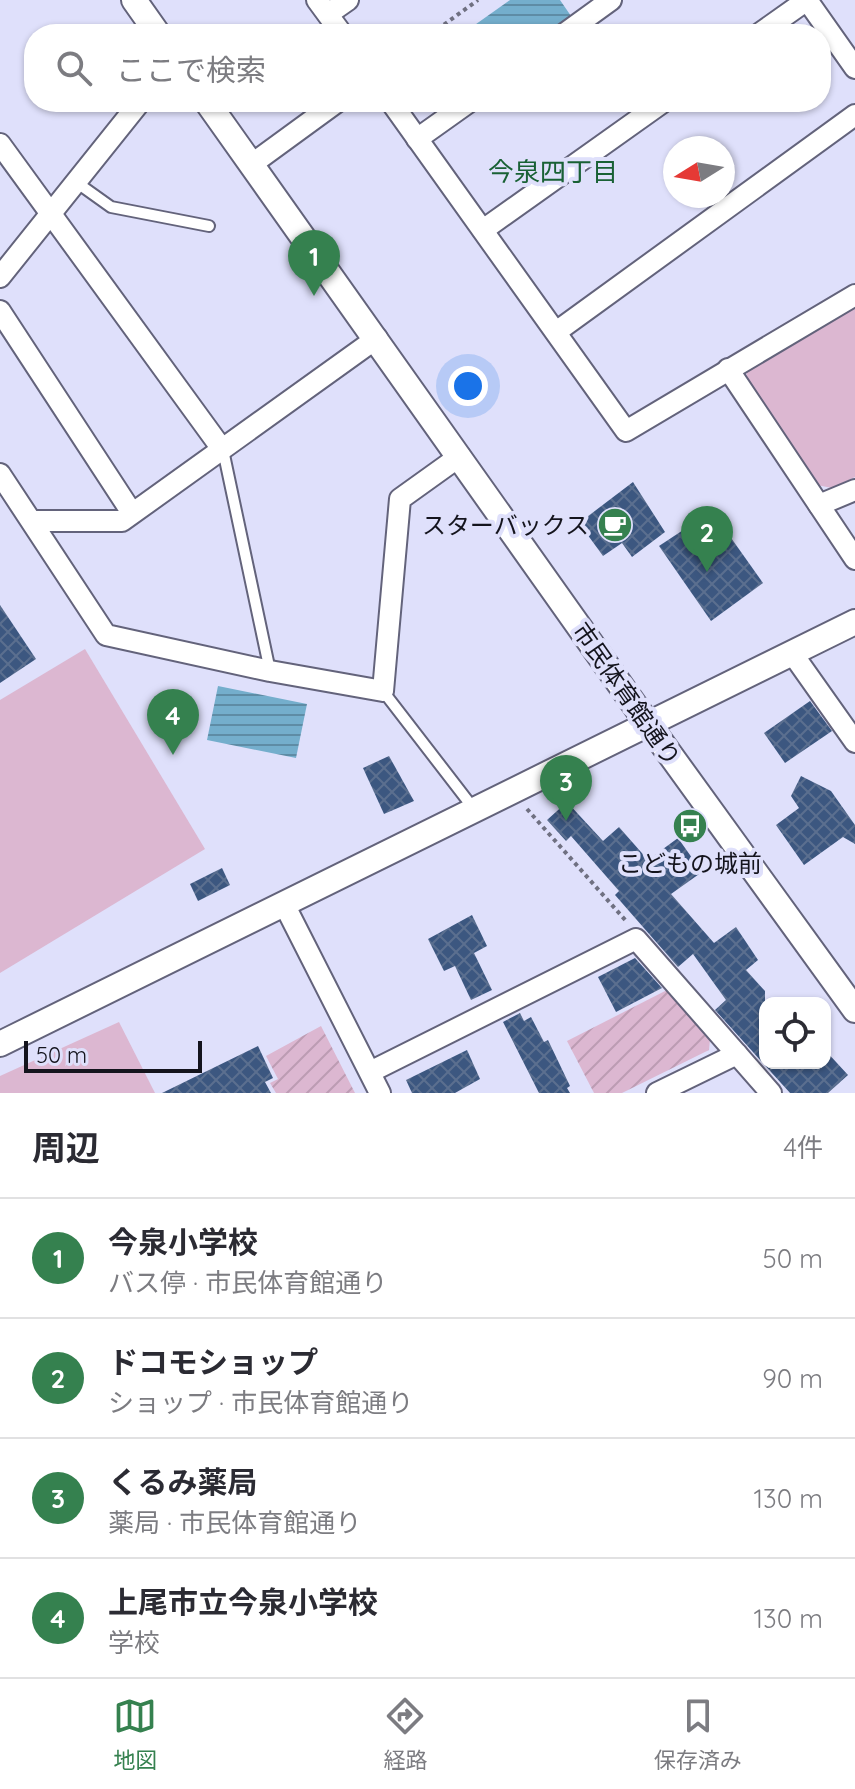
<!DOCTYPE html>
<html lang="ja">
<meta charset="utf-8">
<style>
:root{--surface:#fff;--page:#f7f7f7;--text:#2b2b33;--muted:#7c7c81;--line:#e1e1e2;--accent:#35814f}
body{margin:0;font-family:Quicksand,"Noto Sans JP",sans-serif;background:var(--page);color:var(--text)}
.controls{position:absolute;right:24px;bottom:24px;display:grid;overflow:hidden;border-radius:16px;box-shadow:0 2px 6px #0004}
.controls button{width:72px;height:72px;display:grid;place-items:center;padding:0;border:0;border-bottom:2px solid var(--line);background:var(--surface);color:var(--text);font:40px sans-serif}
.compass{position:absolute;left:663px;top:136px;width:72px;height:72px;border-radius:50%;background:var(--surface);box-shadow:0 2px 6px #0004;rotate:259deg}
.scale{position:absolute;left:24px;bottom:20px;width:178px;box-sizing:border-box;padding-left:8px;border:4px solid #14141d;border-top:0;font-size:22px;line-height:28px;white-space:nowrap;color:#14141d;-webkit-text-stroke:6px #dfe0fb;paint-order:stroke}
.you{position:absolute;left:468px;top:386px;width:28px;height:28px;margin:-20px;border:6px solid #fff;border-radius:50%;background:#1a73e8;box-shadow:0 0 0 12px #1a73e833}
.badge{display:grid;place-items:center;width:52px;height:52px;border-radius:50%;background:var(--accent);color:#fff;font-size:26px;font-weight:700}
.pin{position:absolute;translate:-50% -66px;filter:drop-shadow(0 2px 4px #0008)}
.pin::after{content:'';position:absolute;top:42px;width:28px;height:24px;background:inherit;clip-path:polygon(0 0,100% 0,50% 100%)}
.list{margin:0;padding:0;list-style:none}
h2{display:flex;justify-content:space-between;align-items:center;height:104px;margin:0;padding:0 32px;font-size:34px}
h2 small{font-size:26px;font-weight:400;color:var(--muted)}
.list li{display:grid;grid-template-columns:52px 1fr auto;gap:24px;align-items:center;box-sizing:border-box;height:120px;padding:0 32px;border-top:2px solid var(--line)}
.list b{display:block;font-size:30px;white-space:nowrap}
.list p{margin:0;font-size:26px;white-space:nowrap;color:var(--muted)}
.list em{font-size:26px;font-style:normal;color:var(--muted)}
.icon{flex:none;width:44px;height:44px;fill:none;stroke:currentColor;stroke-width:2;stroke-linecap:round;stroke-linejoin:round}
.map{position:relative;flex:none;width:855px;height:1093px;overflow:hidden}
.search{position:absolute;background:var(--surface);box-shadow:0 2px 6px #0004;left:24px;right:24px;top:24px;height:88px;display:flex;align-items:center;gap:20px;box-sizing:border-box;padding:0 28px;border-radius:32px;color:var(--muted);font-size:30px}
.sheet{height:584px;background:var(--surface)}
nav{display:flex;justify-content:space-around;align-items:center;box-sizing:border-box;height:112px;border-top:2px solid var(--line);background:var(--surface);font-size:22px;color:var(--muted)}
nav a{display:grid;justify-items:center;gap:4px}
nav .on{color:var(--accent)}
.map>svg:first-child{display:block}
</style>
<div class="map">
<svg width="855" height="1093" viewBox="0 0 855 1093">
<defs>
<pattern id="garden-furrows" width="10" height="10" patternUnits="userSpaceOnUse" patternTransform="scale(2)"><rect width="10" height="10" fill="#dcb7d1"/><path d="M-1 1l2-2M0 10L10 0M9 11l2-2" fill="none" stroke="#bc9cb3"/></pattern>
<pattern id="water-rules" width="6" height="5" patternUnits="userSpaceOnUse" patternTransform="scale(2)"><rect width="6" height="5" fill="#74aecc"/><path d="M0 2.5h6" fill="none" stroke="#5e8ca5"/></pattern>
<pattern id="building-cross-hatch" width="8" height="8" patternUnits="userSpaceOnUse" patternTransform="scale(2)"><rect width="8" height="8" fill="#3c5780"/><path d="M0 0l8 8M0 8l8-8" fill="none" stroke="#5b6f8f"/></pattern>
</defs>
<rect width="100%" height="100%" fill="#dfe0fb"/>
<!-- park -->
<g fill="#dcb7d1">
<polygon points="855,307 855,477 832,488 817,485 746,379 747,369"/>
<polygon points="85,649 205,849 0,973 0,700"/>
<polygon points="119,1022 155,1093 0,1093 0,1076"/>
</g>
<!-- garden -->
<g fill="url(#garden-furrows)">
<polygon points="667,990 710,1039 709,1050 622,1093 594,1093 567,1041"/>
<polygon points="321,1026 355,1093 276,1093 270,1083 278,1079 266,1056"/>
</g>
<!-- water -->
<g fill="url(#water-rules)">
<polygon points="510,0 560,0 571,16 546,34 462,34"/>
<polygon points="218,686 307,704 296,758 207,740"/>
</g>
<!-- building -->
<g fill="url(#building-cross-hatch)">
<polygon points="633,482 665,532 632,557 622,543 603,556 579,523"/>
<polygon points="712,511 763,583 711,621 659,546"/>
<polygon points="0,605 36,659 0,683"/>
<polygon points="810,701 832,731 785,763 764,733"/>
<polygon points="389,756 414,801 384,814 363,768"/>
<polygon points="801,776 831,791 855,825 855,844 843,837 804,865 776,825 799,808 791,796"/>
<polygon points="567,802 603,841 619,827 648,860 678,838 702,872 671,894 714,943 736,927 758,960 746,970 765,991 765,1063 825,1063 825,1050 848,1075 828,1093 790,1093 715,1010 726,1000 693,954 678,967 615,895 619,891 571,836 566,841 547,820"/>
<polygon points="222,868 230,885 198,901 190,884"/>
<polygon points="472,915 487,946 474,953 492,990 471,1000 455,966 444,971 428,939"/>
<polygon points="635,958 662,988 616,1012 598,977"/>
<polygon points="520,1013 524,1021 531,1017 544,1042 548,1040 570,1086 567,1088 570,1093 539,1093 503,1022"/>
<polygon points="258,1046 273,1078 265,1082 271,1093 162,1093"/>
<polygon points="467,1050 480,1079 455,1093 412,1093 406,1080"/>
</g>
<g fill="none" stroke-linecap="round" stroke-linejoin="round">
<!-- service casing -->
<g stroke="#63637b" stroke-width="14">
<g id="service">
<polyline points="76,182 111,207 209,226"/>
<polyline points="223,450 270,671"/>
<polyline points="383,691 474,809"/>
</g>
</g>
<!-- minor casing -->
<g stroke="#63637b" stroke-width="24">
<g id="minor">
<polyline points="317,0 342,34"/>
<polyline points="807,0 855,68"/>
<polyline points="328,14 348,0"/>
<polyline points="564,34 611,0"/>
<polyline points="759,34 807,0"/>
<polyline points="391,102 626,431 855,295"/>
<polyline points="417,139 469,102"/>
<polyline points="0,144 222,449"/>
<polyline points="252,164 337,102"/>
<polyline points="483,230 663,102"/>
<polyline points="0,277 140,102"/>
<polyline points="0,311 132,513"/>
<polyline points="556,332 855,115"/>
<polyline points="728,369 855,559"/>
<polyline points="0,474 106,635 270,671 383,691 400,499 460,456"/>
<polyline points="819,505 855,490"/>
<polyline points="33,521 122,521 377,338"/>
<polyline points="792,653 855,742"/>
<polyline points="284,904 380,1093"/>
<polyline points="370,1072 636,939 771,1093"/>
<polyline points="657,1093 737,1054"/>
</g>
</g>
<!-- tertiary casing -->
<g stroke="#63637b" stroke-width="28">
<g id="tertiary">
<polyline points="134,0 158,34"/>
<polyline points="207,102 648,724 855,1010"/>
<polyline points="0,1044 855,622"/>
</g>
</g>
<!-- path -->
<g stroke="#6f7081" stroke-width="4" stroke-dasharray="4 4" stroke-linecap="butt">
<polyline points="431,34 478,0"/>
<polyline points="527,809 627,922"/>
</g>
<!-- service -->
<use href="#service" stroke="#fff" stroke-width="10"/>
<!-- minor -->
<use href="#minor" stroke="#fff" stroke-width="20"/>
<!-- tertiary -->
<use href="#tertiary" stroke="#fff" stroke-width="24"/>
</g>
<!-- icons -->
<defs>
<g id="cafe-disc" transform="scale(1.8)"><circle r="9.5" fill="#35814f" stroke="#dfe0fb"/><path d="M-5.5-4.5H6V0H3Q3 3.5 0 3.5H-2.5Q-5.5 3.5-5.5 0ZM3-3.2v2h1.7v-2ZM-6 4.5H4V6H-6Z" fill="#fff"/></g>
<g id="bus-disc" transform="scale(1.8)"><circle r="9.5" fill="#35814f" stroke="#dfe0fb"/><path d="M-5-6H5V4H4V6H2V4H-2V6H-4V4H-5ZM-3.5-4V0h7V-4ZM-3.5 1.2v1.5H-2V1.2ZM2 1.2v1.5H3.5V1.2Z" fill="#fff"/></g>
</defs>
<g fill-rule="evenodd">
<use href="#cafe-disc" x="615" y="525"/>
<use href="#bus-disc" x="690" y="826"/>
</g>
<g text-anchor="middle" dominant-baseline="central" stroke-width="8" stroke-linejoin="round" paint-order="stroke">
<!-- poi labels -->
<g font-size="24" fill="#14141d" stroke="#dfe0fb" text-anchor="end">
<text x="589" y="525">スターバックス</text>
<text x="690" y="863" text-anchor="middle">こどもの城前</text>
</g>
<!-- street labels -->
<g font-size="24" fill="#14141d" stroke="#dfe0fb">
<text transform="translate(627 694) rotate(55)">市民体育館通り</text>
</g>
<!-- neighbourhood labels -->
<g font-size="26" fill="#196135" stroke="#dfe0fb">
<text x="553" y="171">今泉四丁目</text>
</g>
</g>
</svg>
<div class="controls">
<button><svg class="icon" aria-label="locate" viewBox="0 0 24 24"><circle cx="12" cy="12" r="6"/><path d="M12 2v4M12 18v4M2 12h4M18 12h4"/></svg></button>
</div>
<svg class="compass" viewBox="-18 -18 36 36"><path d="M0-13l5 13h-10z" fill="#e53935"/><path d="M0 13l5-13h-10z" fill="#7c7c81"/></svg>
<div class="scale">50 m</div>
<div class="you"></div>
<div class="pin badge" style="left:314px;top:296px">1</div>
<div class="pin badge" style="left:707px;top:572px">2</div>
<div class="pin badge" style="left:566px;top:821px">3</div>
<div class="pin badge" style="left:173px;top:755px">4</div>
<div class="search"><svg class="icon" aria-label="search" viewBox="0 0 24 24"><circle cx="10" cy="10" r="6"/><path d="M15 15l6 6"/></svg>ここで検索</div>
</div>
<section class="sheet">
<h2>周辺<small>4件</small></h2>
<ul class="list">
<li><span class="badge">1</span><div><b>今泉小学校</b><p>バス停 · 市民体育館通り</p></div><em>50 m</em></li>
<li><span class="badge">2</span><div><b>ドコモショップ</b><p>ショップ · 市民体育館通り</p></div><em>90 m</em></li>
<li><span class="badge">3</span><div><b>くるみ薬局</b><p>薬局 · 市民体育館通り</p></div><em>130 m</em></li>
<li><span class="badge">4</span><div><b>上尾市立今泉小学校</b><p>学校</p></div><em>130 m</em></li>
</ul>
</section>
<nav>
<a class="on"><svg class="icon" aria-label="map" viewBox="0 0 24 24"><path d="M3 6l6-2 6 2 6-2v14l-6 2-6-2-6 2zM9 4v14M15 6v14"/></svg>地図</a>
<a><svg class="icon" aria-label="directions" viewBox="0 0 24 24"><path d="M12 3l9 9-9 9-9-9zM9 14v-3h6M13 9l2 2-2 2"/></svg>経路</a>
<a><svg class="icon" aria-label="saved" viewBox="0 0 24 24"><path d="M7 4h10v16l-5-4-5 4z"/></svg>保存済み</a>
</nav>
